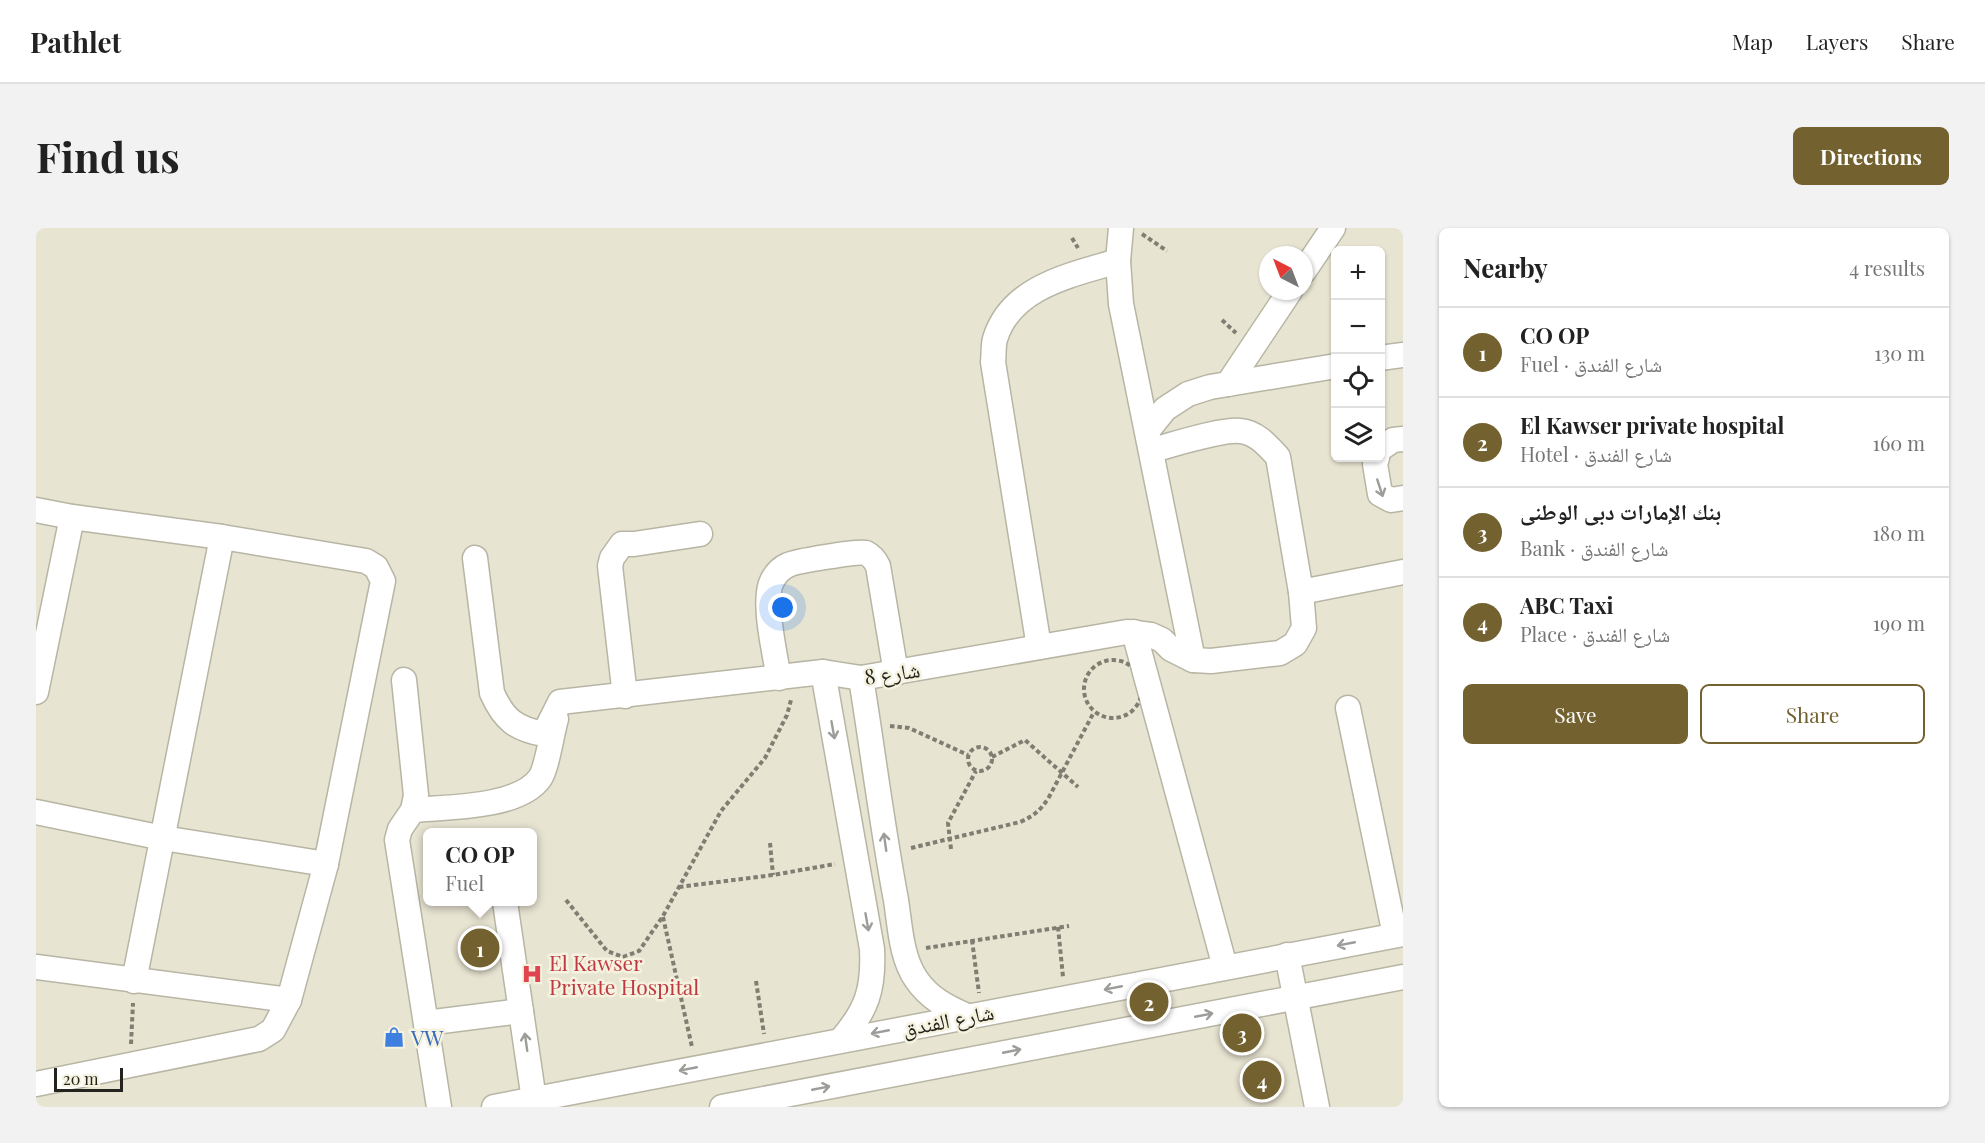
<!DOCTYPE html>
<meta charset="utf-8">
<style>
:root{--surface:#fff;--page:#f2f2f2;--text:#222;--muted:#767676;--line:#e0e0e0;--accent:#736230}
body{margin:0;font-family:"Playfair Display","Noto Naskh Arabic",serif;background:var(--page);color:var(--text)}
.controls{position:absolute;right:18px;top:18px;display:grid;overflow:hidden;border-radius:9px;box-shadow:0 2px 4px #0004}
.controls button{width:54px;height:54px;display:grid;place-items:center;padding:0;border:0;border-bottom:2px solid var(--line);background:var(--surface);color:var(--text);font:30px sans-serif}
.compass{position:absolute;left:1223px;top:18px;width:54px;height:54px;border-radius:50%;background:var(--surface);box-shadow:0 2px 4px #0004;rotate:318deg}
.scale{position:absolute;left:18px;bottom:15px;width:69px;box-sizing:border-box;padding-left:6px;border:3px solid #24231d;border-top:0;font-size:16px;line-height:21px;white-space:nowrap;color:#24231d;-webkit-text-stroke:4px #f5f2df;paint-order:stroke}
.you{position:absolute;left:747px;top:380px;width:21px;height:21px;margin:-15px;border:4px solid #fff;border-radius:50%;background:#1a73e8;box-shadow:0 0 0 9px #1a73e833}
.badge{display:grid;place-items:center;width:39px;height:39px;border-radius:50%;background:var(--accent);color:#fff;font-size:20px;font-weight:700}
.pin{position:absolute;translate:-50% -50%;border:3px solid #fff;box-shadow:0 2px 6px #0006}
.popup{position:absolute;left:387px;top:600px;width:114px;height:78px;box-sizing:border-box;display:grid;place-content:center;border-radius:9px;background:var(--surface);filter:drop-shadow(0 2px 4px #0005);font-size:20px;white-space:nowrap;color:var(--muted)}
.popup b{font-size:22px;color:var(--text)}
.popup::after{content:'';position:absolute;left:50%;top:100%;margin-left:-12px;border:12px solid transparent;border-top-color:var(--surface)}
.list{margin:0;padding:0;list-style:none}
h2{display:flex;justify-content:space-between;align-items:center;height:78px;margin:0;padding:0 24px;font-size:26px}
h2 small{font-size:20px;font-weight:400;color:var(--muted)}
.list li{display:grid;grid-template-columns:39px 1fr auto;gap:18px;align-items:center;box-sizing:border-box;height:90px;padding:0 24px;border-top:2px solid var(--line)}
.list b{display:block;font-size:22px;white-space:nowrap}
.list p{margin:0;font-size:20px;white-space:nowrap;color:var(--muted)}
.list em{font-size:20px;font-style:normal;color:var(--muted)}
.actions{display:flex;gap:12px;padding:18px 24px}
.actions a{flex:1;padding:14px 0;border:2px solid var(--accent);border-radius:9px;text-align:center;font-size:21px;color:var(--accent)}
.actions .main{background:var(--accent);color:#fff}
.icon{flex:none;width:33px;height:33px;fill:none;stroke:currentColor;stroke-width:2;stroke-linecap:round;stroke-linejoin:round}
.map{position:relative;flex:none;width:1367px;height:879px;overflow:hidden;border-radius:9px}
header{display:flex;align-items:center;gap:36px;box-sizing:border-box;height:84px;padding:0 30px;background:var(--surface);border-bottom:2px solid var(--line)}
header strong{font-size:28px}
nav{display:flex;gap:33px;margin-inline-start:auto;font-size:21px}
.intro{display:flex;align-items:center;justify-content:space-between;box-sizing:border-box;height:144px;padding:0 36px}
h1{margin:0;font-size:42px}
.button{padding:15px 27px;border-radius:9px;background:var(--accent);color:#fff;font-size:21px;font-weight:700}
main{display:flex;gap:36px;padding:0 36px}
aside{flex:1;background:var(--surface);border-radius:9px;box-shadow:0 2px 4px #0004}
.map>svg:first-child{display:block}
</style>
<header>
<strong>Pathlet</strong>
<nav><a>Map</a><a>Layers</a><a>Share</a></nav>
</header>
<div class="intro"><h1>Find us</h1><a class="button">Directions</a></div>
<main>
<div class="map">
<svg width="1367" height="879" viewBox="0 0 1367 879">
<rect width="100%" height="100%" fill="#e8e4d2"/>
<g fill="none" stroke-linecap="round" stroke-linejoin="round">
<!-- minor casing -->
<g stroke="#b8b5a4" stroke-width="27">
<g id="minor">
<polyline points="1085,0 1082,33 1085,76 1157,432"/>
<polyline points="1268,43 1297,0"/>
<polyline points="1344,130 1367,127"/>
<polyline points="1192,156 1254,63"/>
<polyline points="1112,202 1129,181 1152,166 1174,159 1300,138"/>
<polyline points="1344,221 1357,212 1367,211"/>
<path d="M1116,222C1136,217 1185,201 1204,203C1220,204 1232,218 1242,229L1265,364"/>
<polyline points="1341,230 1339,236 1344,266 1355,272 1367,270"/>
<polyline points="0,282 36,289 186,309 330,333 340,339 347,353 290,636 253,772 237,802 223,811 0,856"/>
<path d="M439,330L456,465C468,492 480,501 508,506L524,474L787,444L825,450L1091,404L1115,407L1126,412L1135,421L1157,432L1175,433L1244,425L1259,416L1268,400L1265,364L1367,344"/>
<polyline points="1098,404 1189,739"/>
<path d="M1003,419L957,134C958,126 957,118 959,111C975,58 1036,47 1082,33"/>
<path d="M787,444L836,721C838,761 831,782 805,812"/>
<path d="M743,450C739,427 726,372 736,353C739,347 745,340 752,337C760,333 822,323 830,325C836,328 839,332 842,338L860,445"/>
<path d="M825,450C837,524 846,598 860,672C864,698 865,729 880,751C893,770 910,779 931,788"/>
<polyline points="368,452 380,567 377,582 364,601 361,612 403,879"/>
<polyline points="0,464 36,289"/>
<polyline points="589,468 574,338 576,330 586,316 598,316 664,306"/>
<polyline points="1312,480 1359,707"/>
<path d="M377,582C412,579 483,580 504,550C511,540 516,504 520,491"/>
<polyline points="0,584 127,610 290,636"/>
<polyline points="469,674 498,872"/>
<polyline points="1251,727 1281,879"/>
<polyline points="0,739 253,772"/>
<polyline points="98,753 186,309"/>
<polyline points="390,795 485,783"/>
<polyline points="458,879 1367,706"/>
<polyline points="686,879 1367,749"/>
</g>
</g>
<!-- path -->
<g stroke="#807e72" stroke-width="4" stroke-dasharray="4.5 3" stroke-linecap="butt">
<polyline points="1106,6 1131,23"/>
<polyline points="1036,10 1042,20"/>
<polyline points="1225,37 1232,42"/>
<polyline points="1186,92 1200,105"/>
<circle cx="1077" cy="461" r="29"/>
<polyline points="854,498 873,500 932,527"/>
<circle cx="944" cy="531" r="12"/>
<polyline points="956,529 989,512 1042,559"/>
<polyline points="734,615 737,647"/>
<path d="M875,620L984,594C998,588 1005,582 1013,569L1058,484"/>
<polyline points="915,621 912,595 940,543"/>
<polyline points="643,659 737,647 799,636"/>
<polyline points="530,672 571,723 587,729 603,723 627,688 685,583 729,530 751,487 755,472"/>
<polyline points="627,689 656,819"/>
<polyline points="1022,699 1027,749"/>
<polyline points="936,712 943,765"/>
<polyline points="890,720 1033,698"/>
<polyline points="720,753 728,806"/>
<polyline points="95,816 97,775"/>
</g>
<!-- minor -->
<use href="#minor" stroke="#fff" stroke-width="24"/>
</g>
<!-- one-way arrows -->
<defs><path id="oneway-shaft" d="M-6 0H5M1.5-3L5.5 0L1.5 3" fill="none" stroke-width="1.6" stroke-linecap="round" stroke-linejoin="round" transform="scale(1.5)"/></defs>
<g stroke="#9c9c99">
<use href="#oneway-shaft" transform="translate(1344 260) rotate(72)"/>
<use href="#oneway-shaft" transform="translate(797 502) rotate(80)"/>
<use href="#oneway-shaft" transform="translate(849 614) rotate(-98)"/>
<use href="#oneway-shaft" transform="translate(831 694) rotate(80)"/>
<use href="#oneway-shaft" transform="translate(1310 716) rotate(169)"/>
<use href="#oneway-shaft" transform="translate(1077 760) rotate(169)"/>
<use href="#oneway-shaft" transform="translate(1168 787) rotate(-11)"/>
<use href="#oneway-shaft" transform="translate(844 804) rotate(169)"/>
<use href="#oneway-shaft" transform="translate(490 814) rotate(-98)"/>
<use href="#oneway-shaft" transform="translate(976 823) rotate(-11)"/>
<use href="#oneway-shaft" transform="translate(652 841) rotate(169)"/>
<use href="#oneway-shaft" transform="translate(785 860) rotate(-11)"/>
</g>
<!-- icons -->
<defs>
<g id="hospital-bare" transform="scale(1.62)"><path d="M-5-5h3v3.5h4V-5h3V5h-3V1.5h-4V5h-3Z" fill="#e0444e" stroke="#f5f2df" stroke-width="2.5" paint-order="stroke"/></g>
<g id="shop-bare" transform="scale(1.62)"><path d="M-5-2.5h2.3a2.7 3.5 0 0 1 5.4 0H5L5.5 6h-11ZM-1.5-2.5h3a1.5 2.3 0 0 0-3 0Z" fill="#3f7fe0" stroke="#f5f2df" stroke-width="2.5" paint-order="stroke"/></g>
</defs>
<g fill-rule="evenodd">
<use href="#hospital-bare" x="496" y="746"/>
<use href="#shop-bare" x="358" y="809"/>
</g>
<g text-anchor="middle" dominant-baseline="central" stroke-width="5" stroke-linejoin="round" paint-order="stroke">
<!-- street labels -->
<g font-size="21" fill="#24231d" stroke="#f5f2df">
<text transform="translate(856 444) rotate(-8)">شارع 8</text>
<text transform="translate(912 791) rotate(-11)">شارع الفندق</text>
</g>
<!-- health labels -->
<g font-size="21" fill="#be3a42" stroke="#f5f2df" text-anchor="start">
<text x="513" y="734">El Kawser<tspan x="513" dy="24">Private Hospital</tspan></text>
</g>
<!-- shop labels -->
<g font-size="21" fill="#366cbe" stroke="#f5f2df" text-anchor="start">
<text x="375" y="809">VW</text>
</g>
</g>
</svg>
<div class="controls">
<button>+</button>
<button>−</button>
<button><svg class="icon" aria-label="locate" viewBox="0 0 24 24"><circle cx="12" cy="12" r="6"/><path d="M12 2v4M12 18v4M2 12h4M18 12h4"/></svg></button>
<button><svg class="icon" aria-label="layers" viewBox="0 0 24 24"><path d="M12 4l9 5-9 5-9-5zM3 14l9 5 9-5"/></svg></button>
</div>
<svg class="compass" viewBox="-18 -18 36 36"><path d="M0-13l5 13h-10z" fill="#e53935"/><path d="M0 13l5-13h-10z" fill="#767676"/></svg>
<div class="scale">20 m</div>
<div class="you"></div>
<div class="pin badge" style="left:444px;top:720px">1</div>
<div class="popup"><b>CO OP</b>Fuel</div>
<div class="pin badge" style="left:1113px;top:774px">2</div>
<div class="pin badge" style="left:1206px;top:805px">3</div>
<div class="pin badge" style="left:1226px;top:852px">4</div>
</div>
<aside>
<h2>Nearby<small>4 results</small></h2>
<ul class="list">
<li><span class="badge">1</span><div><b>CO OP</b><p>Fuel · شارع الفندق</p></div><em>130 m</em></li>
<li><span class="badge">2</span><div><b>El Kawser private hospital</b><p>Hotel · شارع الفندق</p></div><em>160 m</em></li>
<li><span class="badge">3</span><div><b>بنك الإمارات دبى الوطنى</b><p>Bank · شارع الفندق</p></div><em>180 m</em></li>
<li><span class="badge">4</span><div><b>ABC Taxi</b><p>Place · شارع الفندق</p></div><em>190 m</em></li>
</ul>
<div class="actions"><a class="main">Save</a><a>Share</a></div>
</aside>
</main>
